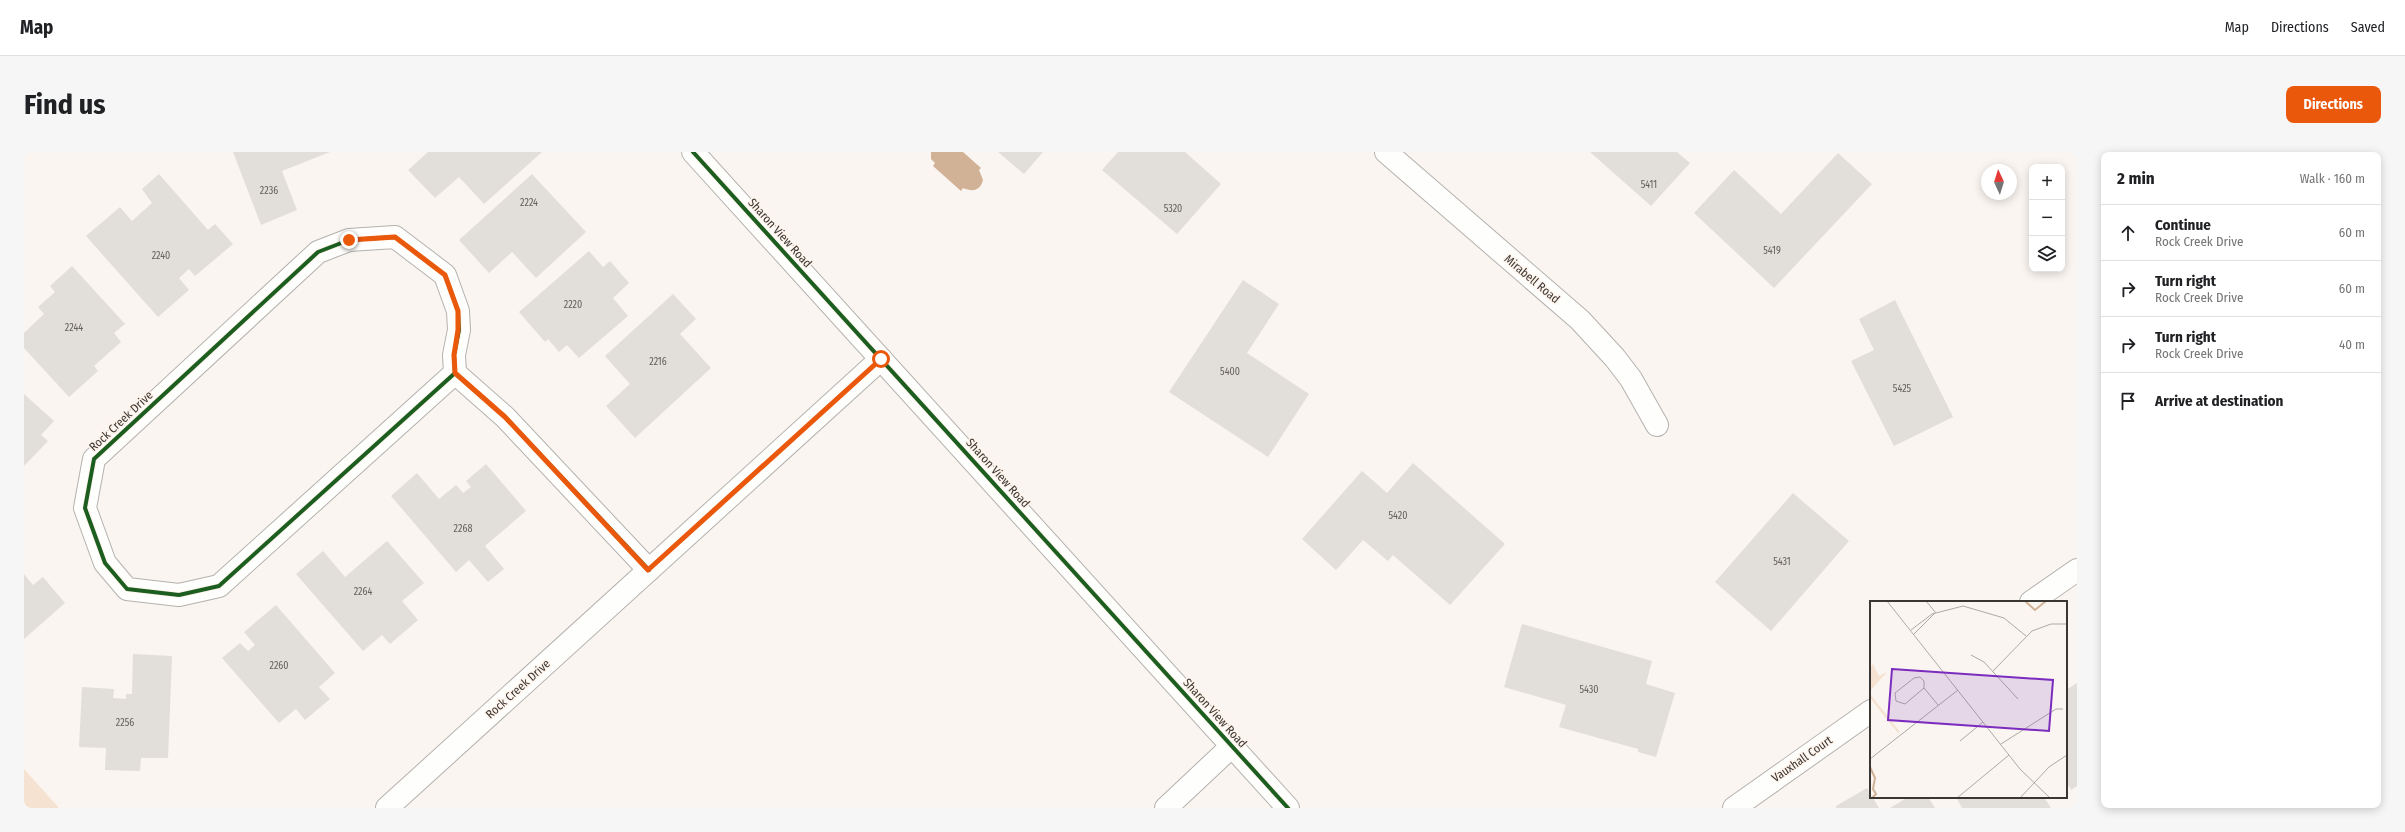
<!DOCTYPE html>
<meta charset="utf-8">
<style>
:root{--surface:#fff;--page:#f6f6f6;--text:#202124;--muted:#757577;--line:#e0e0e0;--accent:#ea580c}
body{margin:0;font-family:"Fira Sans Condensed",sans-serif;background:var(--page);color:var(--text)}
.controls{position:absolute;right:12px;top:12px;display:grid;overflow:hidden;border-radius:8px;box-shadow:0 2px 10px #0003}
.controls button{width:36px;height:36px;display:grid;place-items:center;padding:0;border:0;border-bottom:1px solid var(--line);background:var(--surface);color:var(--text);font:20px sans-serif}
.compass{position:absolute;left:1957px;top:12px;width:36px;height:36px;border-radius:50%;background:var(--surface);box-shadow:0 2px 10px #0003;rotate:356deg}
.stop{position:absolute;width:12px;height:12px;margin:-9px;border:3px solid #ea580c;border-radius:50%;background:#fff}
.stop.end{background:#ea580c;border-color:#fff;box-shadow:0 1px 4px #0008}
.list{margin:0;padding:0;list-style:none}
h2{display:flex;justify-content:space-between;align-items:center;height:52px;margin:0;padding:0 16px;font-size:17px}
h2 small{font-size:13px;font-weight:400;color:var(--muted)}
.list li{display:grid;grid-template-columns:26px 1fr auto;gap:12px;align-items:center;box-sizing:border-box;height:56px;padding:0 16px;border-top:1px solid var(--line)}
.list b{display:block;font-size:15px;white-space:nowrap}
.list p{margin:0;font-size:13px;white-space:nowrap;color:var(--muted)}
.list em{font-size:13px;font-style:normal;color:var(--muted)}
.icon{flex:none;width:22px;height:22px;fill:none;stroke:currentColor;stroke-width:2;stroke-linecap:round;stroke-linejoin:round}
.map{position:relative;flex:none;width:2053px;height:656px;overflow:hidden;border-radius:8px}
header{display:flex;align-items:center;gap:24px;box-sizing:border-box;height:56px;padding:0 20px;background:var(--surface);border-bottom:1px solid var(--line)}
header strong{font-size:19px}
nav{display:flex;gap:22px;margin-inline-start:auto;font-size:14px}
.intro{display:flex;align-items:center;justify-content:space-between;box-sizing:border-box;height:96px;padding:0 24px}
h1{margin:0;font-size:28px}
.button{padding:10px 18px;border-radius:8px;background:var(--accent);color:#fff;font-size:14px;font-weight:700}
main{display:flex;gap:24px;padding:0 24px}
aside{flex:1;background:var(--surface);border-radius:8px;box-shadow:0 2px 10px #0003}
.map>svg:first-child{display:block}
</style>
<header>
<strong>Map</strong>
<nav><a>Map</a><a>Directions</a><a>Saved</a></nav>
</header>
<div class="intro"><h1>Find us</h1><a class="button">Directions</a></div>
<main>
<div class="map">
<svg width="2053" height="656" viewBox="0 0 2053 656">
<rect width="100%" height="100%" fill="#faf5f0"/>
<!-- green -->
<polygon fill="#f6e2d0" points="0,617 35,656 0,656"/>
<!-- water -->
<path fill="#d1b296" d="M907,0H939L957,16L955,18L959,28C956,39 949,40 939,36L937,39L909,14L911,11L907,7Z"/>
<!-- building -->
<g fill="#e2deda">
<polygon points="209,0 306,0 258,19 273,58 237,73"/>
<polygon points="404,0 518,0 460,52 435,25 411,46 384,18"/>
<polygon points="974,0 1019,0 1000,22"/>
<polygon points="1094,0 1161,0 1197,32 1153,82 1078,18"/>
<polygon points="1566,0 1653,0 1666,11 1627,54"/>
<polygon points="1814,1 1848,32 1750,136 1670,61 1710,18 1757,62"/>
<polygon points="135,22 184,78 191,72 209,92 171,124 165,117 155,126 165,138 134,165 62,84 96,55 108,69 128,51 118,37"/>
<polygon points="508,22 562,80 512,126 488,100 465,121 435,88"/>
<polygon points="565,99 579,115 586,109 605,131 589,146 604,164 555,206 543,193 535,200 524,187 521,190 495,160"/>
<polygon points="48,114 101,172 90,181 97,190 70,214 74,219 45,245 0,196 0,181 20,162 14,155 31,140 26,134"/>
<polygon points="1219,128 1255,152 1223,201 1285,242 1244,305 1145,240"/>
<polygon points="649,142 672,167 656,182 687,216 611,286 582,254 606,232 581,204"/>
<polygon points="1871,148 1929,265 1870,294 1827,209 1850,198 1835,167"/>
<polygon points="0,242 30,269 17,283 24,289 0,314"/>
<polygon points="1389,311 1481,392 1426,453 1369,403 1364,409 1339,388 1312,418 1278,387 1338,319 1363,341"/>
<polygon points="462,312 502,359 461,394 480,417 464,430 445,408 432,420 367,344 393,321 415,347 432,333 439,341 447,335 442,329"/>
<polygon points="1769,341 1825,389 1747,479 1691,430"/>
<polygon points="363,389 400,431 378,449 394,468 366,492 358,483 339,499 272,422 299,399 321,425"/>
<polygon points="0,422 9,433 19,425 41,451 0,487"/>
<polygon points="252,453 311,521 295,535 306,547 281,568 272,557 255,571 198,506 216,491 224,499 231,493 220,480"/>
<polygon points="1498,472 1628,509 1622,532 1651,541 1632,605 1614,600 1614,597 1535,575 1542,553 1480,535"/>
<polygon points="109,502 148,504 144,606 117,606 116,619 81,618 82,596 55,595 58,535 90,537 89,546 102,547 102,542 108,542"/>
<polygon points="2053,531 2053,634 2047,638 2042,630 2042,538"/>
<polygon points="1843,636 1855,656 1812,656 1812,654"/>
<polygon points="1884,645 1904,645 1911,656 1866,656"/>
<polygon points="1932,645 2020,645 2027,656 1938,656"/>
</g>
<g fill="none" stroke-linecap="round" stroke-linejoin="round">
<!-- minor casing -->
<g stroke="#b5b1ae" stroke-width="24">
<g id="minor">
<polyline points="1362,0 1556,168 1591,206 1607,227 1633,273"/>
<polyline points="431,221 195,434 155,443 103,437 81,411 61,356 70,307 294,100 325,88 371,85 421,123 434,159 435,178 430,203 431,221 481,265 625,418"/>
<polyline points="2007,450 2053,418"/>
<polyline points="363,656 857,207"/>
<polyline points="1142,656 1208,594"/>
<polyline points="1710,656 1847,559"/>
</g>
</g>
<!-- tertiary casing -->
<g stroke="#b5b1ae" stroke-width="24">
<polyline id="tertiary" points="669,0 1264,656"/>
</g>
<!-- minor -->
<use href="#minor" stroke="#fefefd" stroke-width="22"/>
<!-- tertiary -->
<use href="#tertiary" stroke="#fefefd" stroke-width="22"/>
<!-- cycleway casing -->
<g stroke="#fff4eb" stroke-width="6">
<g id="cycleway">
<polyline points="669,0 1264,656"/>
<polyline points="431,221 195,434 155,443 103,437 81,411 61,356 70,307 294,100 325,88 371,85 421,123 434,159 435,178 430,203 431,221 481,265 625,418"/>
</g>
</g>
<!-- cycleway -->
<use href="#cycleway" stroke="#1b5e20" stroke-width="4"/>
</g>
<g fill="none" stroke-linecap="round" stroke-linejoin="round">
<!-- route -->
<polyline stroke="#ea580c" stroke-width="5" points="325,88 371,85 421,123 434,159 434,178 430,203 431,221 481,265 624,418 857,207"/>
</g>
<g text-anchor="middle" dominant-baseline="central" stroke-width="3" stroke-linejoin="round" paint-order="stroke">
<!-- number labels -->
<g font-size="10" fill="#65615e">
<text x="1625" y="33">5411</text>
<text x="245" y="39">2236</text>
<text x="505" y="51">2224</text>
<text x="1149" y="57">5320</text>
<text x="1748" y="99">5419</text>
<text x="137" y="104">2240</text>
<text x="549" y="153">2220</text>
<text x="50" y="176">2244</text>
<text x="634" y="210">2216</text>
<text x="1206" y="220">5400</text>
<text x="1878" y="237">5425</text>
<text x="1374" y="364">5420</text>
<text x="439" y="377">2268</text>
<text x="1758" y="410">5431</text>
<text x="339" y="440">2264</text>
<text x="255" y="514">2260</text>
<text x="1565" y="538">5430</text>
<text x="101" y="571">2256</text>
</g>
<!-- street labels -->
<g font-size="12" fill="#3a3633" stroke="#fff4eb">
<text transform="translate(756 81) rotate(48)">Sharon View Road</text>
<text transform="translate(1508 127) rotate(40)">Mirabell Road</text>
<text transform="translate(97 269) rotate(-43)">Rock Creek Drive</text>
<text transform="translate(974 321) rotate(48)">Sharon View Road</text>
<text transform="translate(494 537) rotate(-42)">Rock Creek Drive</text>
<text transform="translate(1191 561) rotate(48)">Sharon View Road</text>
<text transform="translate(1778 607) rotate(-35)">Vauxhall Court</text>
</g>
</g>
<!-- overview -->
<g transform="translate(1846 449)">
<rect width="197" height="197" fill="#faf5f0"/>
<path d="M3,63L9,75L17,71L0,90V67ZM0,93L30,131L28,132L0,97Z" fill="#f6e2d0"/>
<path fill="none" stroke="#d1b296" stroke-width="2" d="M155,0L165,9L176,0M0,166L5,177L3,188L6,193L2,197"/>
<path fill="none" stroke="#ada9a4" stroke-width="1" d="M17,0L150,168L180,197M56,0L66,12M41,29L62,13L93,5L134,17L156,35M44,33L65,12M101,54L114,61L148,98M123,70L162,30L181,23H197M54,87L35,103L26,100L25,92L44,77L50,76L54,80V87L68,104M90,140L113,121M131,143L186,108H193M0,158L88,89M87,197L139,154M150,197L179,166L197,154"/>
<path fill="#7b2cbf" fill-opacity="0.15" stroke="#7b2cbf" stroke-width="2" d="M22,68L183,79L179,130L18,119Z"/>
<rect width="197" height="197" fill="none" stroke="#3a3633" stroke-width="2"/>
</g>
</svg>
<div class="controls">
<button>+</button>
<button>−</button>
<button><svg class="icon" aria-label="layers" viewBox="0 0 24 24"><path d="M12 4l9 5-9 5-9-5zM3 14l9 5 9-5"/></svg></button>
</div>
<svg class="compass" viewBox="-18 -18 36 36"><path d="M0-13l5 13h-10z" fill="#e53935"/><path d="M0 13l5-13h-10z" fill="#757577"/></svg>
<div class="stop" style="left:857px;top:207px"></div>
<div class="stop end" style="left:325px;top:88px"></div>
</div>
<aside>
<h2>2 min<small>Walk · 160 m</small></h2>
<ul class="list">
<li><svg class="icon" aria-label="ahead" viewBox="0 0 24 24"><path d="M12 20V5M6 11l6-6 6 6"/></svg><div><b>Continue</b><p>Rock Creek Drive</p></div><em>60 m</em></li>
<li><svg class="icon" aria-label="right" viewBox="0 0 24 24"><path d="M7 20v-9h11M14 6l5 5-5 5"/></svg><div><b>Turn right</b><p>Rock Creek Drive</p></div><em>60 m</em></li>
<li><svg class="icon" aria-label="right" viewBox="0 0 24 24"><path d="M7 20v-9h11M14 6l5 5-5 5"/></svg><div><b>Turn right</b><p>Rock Creek Drive</p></div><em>40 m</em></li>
<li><svg class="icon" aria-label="arrive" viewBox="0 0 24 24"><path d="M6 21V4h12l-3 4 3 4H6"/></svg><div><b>Arrive at destination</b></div></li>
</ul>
</aside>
</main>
